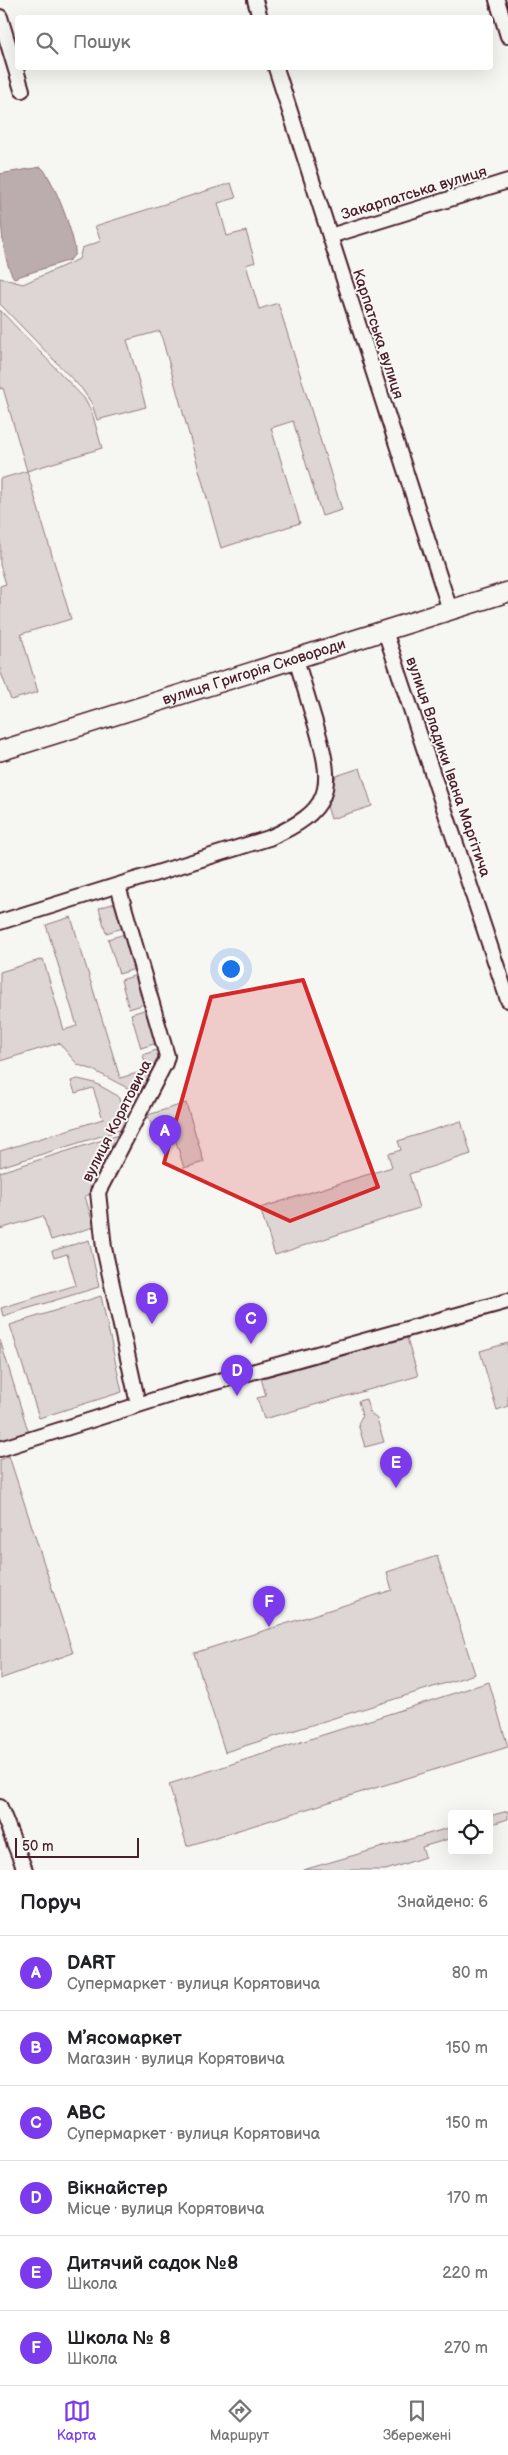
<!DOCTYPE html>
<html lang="uk">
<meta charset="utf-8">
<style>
:root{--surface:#fff;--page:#f6f6f6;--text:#202124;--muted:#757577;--line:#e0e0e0;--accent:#7c3aed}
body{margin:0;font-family:"Balsamiq Sans",sans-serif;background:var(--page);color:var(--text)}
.controls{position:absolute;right:15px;bottom:15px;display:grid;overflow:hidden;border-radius:5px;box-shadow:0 5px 20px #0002}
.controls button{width:45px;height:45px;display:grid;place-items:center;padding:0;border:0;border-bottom:1px solid var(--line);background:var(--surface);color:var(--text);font:25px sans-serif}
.scale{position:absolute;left:15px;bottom:12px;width:124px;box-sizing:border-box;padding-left:5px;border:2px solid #4a1f2b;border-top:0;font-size:14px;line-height:18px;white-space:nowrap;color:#4a1f2b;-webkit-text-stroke:4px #f6f6f2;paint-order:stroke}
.you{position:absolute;left:230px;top:968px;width:18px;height:18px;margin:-12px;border:4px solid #fff;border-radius:50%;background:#1a73e8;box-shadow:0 0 0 8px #1a73e833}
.badge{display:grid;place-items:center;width:32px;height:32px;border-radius:50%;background:var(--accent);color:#fff;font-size:16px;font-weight:700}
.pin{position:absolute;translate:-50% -41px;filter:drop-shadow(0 1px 2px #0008)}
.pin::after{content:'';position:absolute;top:26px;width:18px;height:15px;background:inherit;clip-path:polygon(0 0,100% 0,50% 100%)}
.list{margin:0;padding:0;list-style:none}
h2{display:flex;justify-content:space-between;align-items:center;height:65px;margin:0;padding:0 20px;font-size:21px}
h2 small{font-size:16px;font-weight:400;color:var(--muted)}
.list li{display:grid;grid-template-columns:32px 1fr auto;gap:15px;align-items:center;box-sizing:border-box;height:75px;padding:0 20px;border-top:1px solid var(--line)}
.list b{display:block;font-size:19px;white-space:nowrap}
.list p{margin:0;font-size:16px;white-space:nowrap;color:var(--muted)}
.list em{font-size:16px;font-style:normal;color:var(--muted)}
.icon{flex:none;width:28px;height:28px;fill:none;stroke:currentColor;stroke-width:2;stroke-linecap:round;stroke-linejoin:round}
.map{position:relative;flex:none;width:508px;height:1870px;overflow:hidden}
.search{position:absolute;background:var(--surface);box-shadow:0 5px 20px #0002;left:15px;right:15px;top:15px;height:55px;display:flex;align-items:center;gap:12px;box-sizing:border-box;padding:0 18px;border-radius:5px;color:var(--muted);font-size:19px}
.sheet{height:515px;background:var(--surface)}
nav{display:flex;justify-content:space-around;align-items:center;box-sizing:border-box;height:70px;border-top:1px solid var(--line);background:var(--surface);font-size:14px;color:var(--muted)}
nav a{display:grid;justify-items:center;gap:2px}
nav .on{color:var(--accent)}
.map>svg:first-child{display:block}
</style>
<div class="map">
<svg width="508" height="1870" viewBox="0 0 508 1870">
<rect width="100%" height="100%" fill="#f6f6f2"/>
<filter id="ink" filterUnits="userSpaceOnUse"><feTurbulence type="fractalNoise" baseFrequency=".02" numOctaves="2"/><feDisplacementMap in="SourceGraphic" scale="10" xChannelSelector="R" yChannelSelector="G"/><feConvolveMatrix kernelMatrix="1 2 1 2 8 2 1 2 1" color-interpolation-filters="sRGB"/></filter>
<g filter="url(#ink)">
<!-- green -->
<g fill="#ddd6d5" stroke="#947a80">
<polygon points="231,183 236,198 218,203 227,236 246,231 255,262 246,265 259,309 278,303 342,510 322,516 293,421 271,428 300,523 221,548 160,331 127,340 146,407 97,420 92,404 82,389 0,304 0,278 23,284 79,259 82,248 101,241 95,226"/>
<polygon points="0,310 84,398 92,413 102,448 27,471 71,619 21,634 38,692 11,700 0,670 0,586 6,584 0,565 0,479 27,471 3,388 0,389"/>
<polygon points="360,768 372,806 331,819 327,806 336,776"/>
<polygon points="115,903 123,928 106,933 99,908"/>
<polygon points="71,917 120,1078 148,1070 143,1055 159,1049 157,1065 139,1094 91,1069 78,1065 59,1043 0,1061 0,972 43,959 64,1030 77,1026 46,925"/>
<polygon points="125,934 135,969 119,974 108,939"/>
<polygon points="137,975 145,1004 129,1009 121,980"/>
<polygon points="147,1009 157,1043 141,1048 131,1014"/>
<polygon points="78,1079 95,1083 118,1096 127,1124 124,1129 0,1167 0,1151 103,1119 93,1088 75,1093 71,1081"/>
<polygon points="186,1103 204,1162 184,1168 174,1135 156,1140 148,1115"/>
<polygon points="461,1121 471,1154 409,1174 419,1208 275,1255 260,1208 392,1167 388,1154 401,1150 398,1141"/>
<polygon points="122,1134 105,1166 99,1163 92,1179 97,1182 91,1194 85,1196 94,1227 51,1240 43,1216 0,1229 0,1172"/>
<polygon points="89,1240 99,1287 3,1316 1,1308 76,1285 67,1254 54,1258 52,1251"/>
<polygon points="101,1296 122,1392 39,1418 10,1325"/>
<polygon points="407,1338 418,1376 264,1419 257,1398 266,1396 261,1378"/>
<polygon points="0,1340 29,1434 0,1445"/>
<polygon points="508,1343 508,1406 497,1410 480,1351"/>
<polygon points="366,1399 370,1413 377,1419 384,1442 365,1447 358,1424 362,1416 358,1401"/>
<polygon points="9,1456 73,1653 0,1679 0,1460"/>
<polygon points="437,1556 475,1674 225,1752 194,1653 392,1590 387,1572"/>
<polygon points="489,1682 508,1747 187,1846 169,1784"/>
<polygon points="508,1811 508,1819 489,1825 489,1816"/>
<polygon points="452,1827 452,1838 422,1847 425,1857 386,1870 303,1870"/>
</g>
<!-- water -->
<path fill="#bbadae" stroke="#8e747a" d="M41,167C52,175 77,241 75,254L70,260L14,278C0,259 0,201 0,174Z"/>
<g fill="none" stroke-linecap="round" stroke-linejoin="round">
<!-- street casing -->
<g stroke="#4a1f2b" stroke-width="18">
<g id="street">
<polyline points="255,0 260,18"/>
<polyline points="497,0 508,36"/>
<polyline points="0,17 22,90"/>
<polyline points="276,68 450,610"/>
<polyline points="330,236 508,181"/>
<polyline points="385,631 508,1000"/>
<polyline points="118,886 167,1056 165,1063 98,1192 104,1248 138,1404"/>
<path d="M0,922L269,838C330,811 335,791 317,729C310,706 303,682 296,659"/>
<polyline points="0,1449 176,1393 508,1301"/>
<polyline points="0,1807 25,1870"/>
</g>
</g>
<!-- secondary casing -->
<g stroke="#4a1f2b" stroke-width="22">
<g id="secondary">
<path id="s1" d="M0,751L508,592"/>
</g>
</g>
<!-- street -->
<use href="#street" stroke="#f6f6f2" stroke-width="14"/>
<!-- secondary -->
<use href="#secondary" stroke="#f6f6f2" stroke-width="19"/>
</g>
</g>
<!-- marked area -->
<path fill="#d62828" fill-opacity="0.2" stroke="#d62828" stroke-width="4" stroke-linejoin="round" d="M303,980L378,1187L290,1221L164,1163L211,997Z"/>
<g text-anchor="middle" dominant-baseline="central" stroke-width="4" stroke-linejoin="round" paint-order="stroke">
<!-- street labels -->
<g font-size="15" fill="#4a1f2b" stroke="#f6f6f2">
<text transform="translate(414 193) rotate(-17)">Закарпатська вулиця</text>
<text transform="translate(378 334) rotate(72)">Карпатська вулиця</text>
<text stroke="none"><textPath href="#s1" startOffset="266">вулиця Григорія Сковороди</textPath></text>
<text transform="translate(448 767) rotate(71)">вулиця Владики Івана Маргітича</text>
<text transform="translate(117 1121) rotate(-63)">вулиця Корятовича</text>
</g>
</g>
</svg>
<div class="controls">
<button><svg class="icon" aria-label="locate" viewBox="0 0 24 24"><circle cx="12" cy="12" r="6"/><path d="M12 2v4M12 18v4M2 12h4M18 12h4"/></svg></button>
</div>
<div class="scale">50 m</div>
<div class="you"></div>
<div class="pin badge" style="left:165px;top:1156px">A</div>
<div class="pin badge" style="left:152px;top:1324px">B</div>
<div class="pin badge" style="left:251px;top:1344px">C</div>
<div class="pin badge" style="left:237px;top:1396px">D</div>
<div class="pin badge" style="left:396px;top:1488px">E</div>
<div class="pin badge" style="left:269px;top:1627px">F</div>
<div class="search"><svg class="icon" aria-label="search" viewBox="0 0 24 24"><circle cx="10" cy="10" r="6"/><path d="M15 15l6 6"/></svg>Пошук</div>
</div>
<section class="sheet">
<h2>Поруч<small>Знайдено: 6</small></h2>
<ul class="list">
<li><span class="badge">A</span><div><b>DART</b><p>Супермаркет · вулиця Корятовича</p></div><em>80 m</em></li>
<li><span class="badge">B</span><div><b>Мʼясомаркет</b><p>Магазин · вулиця Корятовича</p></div><em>150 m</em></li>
<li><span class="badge">C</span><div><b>ABC</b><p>Супермаркет · вулиця Корятовича</p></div><em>150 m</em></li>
<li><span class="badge">D</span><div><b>Вікнайстер</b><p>Місце · вулиця Корятовича</p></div><em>170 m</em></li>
<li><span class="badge">E</span><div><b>Дитячий садок №8</b><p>Школа</p></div><em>220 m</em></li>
<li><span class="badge">F</span><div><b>Школа № 8</b><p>Школа</p></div><em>270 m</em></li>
</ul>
</section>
<nav>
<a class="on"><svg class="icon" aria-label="map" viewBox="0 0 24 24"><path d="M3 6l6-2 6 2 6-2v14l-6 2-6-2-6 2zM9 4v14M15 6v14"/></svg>Карта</a>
<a><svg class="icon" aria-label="directions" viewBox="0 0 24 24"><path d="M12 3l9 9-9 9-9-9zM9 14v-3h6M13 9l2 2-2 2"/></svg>Маршрут</a>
<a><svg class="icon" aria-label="saved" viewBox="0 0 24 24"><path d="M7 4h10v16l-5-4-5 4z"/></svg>Збережені</a>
</nav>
